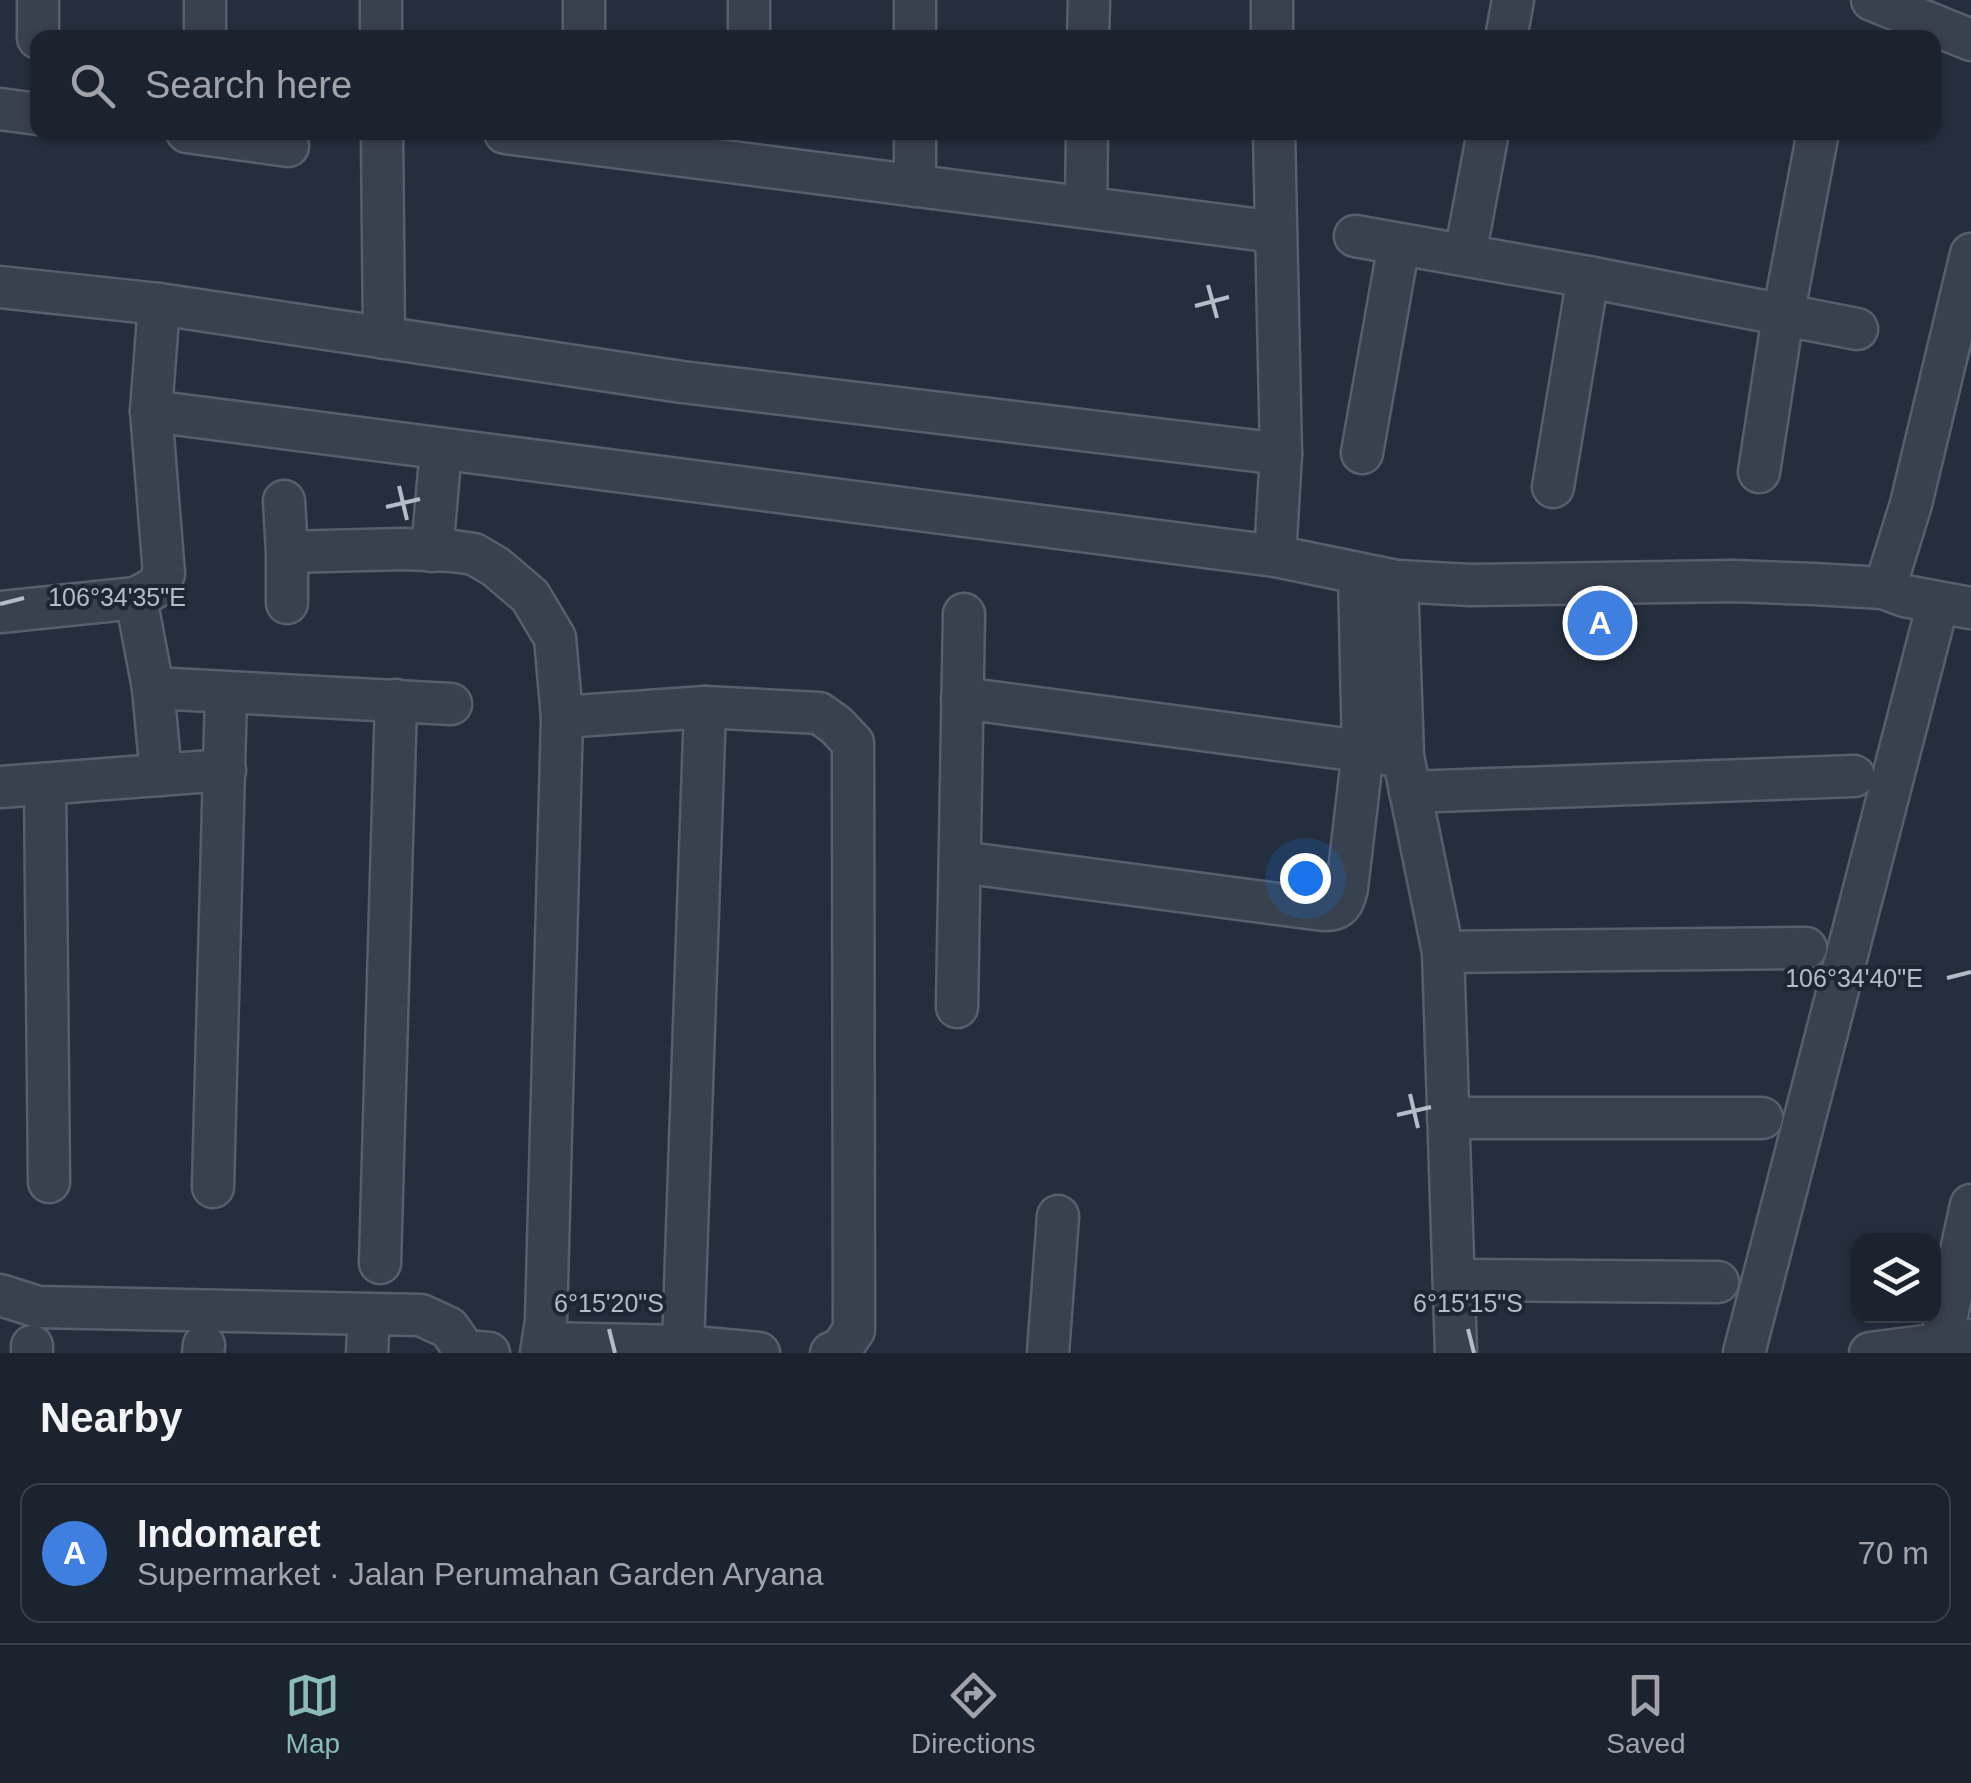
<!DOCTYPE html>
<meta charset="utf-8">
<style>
:root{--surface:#1b232e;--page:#282f3a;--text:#f1f3f6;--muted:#a0a4aa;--line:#39404a;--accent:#8bbbb9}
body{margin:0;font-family:Helvetica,sans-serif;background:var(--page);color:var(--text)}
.controls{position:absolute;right:30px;bottom:30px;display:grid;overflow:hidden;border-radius:20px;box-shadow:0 2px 8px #0004}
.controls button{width:90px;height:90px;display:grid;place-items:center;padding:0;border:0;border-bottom:2px solid var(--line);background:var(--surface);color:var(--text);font:50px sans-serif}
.you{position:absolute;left:1305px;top:878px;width:35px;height:35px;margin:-25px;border:8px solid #fff;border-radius:50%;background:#1a73e8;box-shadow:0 0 0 15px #1a73e833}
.badge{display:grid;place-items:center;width:65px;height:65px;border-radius:50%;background:var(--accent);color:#fff;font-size:32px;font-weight:700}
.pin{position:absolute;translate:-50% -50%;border:5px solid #fff;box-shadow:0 2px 10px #0006}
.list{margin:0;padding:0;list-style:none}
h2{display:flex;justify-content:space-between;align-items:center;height:130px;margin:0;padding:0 40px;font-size:42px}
h2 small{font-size:32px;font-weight:400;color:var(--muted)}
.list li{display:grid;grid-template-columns:65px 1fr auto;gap:30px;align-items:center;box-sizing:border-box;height:140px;margin:0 20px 20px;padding:0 20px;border:2px solid var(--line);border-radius:20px}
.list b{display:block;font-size:38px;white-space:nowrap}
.list p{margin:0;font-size:32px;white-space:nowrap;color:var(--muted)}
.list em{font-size:32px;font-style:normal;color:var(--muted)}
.icon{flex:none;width:55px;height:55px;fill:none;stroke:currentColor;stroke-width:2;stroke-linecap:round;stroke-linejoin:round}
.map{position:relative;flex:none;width:1971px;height:1353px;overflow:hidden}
.search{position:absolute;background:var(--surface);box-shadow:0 2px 8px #0004;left:30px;right:30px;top:30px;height:110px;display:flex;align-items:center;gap:25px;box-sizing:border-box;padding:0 35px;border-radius:20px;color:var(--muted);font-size:38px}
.sheet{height:290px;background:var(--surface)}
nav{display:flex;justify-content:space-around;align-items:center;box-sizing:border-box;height:140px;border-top:2px solid var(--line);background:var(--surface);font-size:28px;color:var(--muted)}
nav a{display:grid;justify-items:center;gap:5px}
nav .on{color:var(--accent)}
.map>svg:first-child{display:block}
</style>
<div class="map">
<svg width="1971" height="1353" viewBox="0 0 1971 1353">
<rect width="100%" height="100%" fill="#242f3e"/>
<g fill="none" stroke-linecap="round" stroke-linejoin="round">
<!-- minor casing -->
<g stroke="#565f6c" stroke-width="45">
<g id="minor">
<polyline points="38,0 38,38"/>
<polyline points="381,0 381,38"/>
<polyline points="584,0 584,38"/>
<polyline points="915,0 915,38"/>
<polyline points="1272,0 1272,38"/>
<polyline points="1872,0 1971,40"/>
<polyline points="205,38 205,0"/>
<polyline points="749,38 749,0"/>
<polyline points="1088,38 1089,0"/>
<polyline points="1506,38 1513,0"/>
<polyline points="0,109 38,114"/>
<polyline points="187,132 288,146"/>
<polyline points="382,132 384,338"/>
<polyline points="915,132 915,186"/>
<polyline points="1274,132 1281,454 1275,556 1397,581 1470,585 1734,581 1814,584 1883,588 1905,596 1971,608"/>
<polyline points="505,133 1276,232"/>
<polyline points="1086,207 1087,132"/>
<polyline points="1355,236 1588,277 1857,329"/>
<polyline points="1465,255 1488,132"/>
<polyline points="0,287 159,304 682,382 1281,454"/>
<polyline points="151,411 1275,556"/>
<polyline points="1362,453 1399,244"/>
<polyline points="1759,472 1783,316 1818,132"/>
<polyline points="1553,487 1588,277"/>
<polyline points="284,501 287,552 403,549 453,551 474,554 496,567 530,596 555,638 562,717 546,1321 541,1353"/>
<polyline points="432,551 441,449"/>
<polyline points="1397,581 1403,756 1443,952 1456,1353"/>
<polyline points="1883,588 1888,578 1911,504 1971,254"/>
<polyline points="136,598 153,688 161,775"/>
<polyline points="287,603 287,552"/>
<polyline points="0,612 136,598 156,587 164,574 151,411 159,304"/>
<polyline points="153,688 451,704"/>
<polyline points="962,698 1390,755"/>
<polyline points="705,707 819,713 836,725 853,743 854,1330 841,1349 831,1353"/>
<polyline points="562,717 705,707 683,1346"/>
<polyline points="45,784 49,1182"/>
<polyline points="0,787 225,770"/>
<polyline points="1410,792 1854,776"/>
<path d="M960,862L1323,910C1340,911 1344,903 1347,888L1363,751L1359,574"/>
<polyline points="1443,952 1806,948"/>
<polyline points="957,1007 964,614"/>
<polyline points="1448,1118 1762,1118"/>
<polyline points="213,1187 226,693"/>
<polyline points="380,1263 396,700"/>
<polyline points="1454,1280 1718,1282"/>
<polyline points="0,1295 38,1307 421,1315 449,1328 465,1351 489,1353"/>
<polyline points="543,1343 683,1346 759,1353"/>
<polyline points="1941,1343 1971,1205"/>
<polyline points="32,1353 32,1346"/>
<polyline points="203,1353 204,1345"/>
<polyline points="367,1353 369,1314"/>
<polyline points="1048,1353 1058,1216"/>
<polyline points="1744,1353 1938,603"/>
<polyline points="1870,1353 1971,1340"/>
</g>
</g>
<!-- minor -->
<use href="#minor" stroke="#38414e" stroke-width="40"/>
</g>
<!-- ticks -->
<path fill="none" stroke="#b4bcc9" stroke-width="4" d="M1208,285L1217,318M1195,306L1229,297M399,486L407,520M386,507L420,499M0,604L24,598M1947,978L1971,972M1410,1094L1418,1128M1397,1115L1431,1107M609,1329L615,1353M1468,1329L1474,1353"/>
<g font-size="25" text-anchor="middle" fill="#b4bcc9" stroke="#1d2633" stroke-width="8" stroke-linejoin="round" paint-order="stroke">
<text x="117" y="606">106°34'35"E</text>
<text x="1854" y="987">106°34'40"E</text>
<text x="609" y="1312">6°15'20"S</text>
<text x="1468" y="1312">6°15'15"S</text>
</g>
</svg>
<div class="controls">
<button><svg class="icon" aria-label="layers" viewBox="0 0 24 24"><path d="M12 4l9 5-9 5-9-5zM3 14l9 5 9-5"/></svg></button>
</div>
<div class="you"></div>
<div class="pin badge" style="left:1600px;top:623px;background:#3f7fe0">A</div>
<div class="search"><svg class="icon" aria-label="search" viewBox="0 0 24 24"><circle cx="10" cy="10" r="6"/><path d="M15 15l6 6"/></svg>Search here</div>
</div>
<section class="sheet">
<h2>Nearby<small></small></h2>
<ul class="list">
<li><span class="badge" style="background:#3f7fe0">A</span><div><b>Indomaret</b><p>Supermarket · Jalan Perumahan Garden Aryana</p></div><em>70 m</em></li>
</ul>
</section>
<nav>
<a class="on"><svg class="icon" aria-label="map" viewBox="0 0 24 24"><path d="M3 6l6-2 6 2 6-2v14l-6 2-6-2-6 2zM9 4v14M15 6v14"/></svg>Map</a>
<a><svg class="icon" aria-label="directions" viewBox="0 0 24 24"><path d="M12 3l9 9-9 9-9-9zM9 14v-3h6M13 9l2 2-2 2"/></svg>Directions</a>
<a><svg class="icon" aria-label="saved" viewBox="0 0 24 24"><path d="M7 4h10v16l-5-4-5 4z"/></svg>Saved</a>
</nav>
